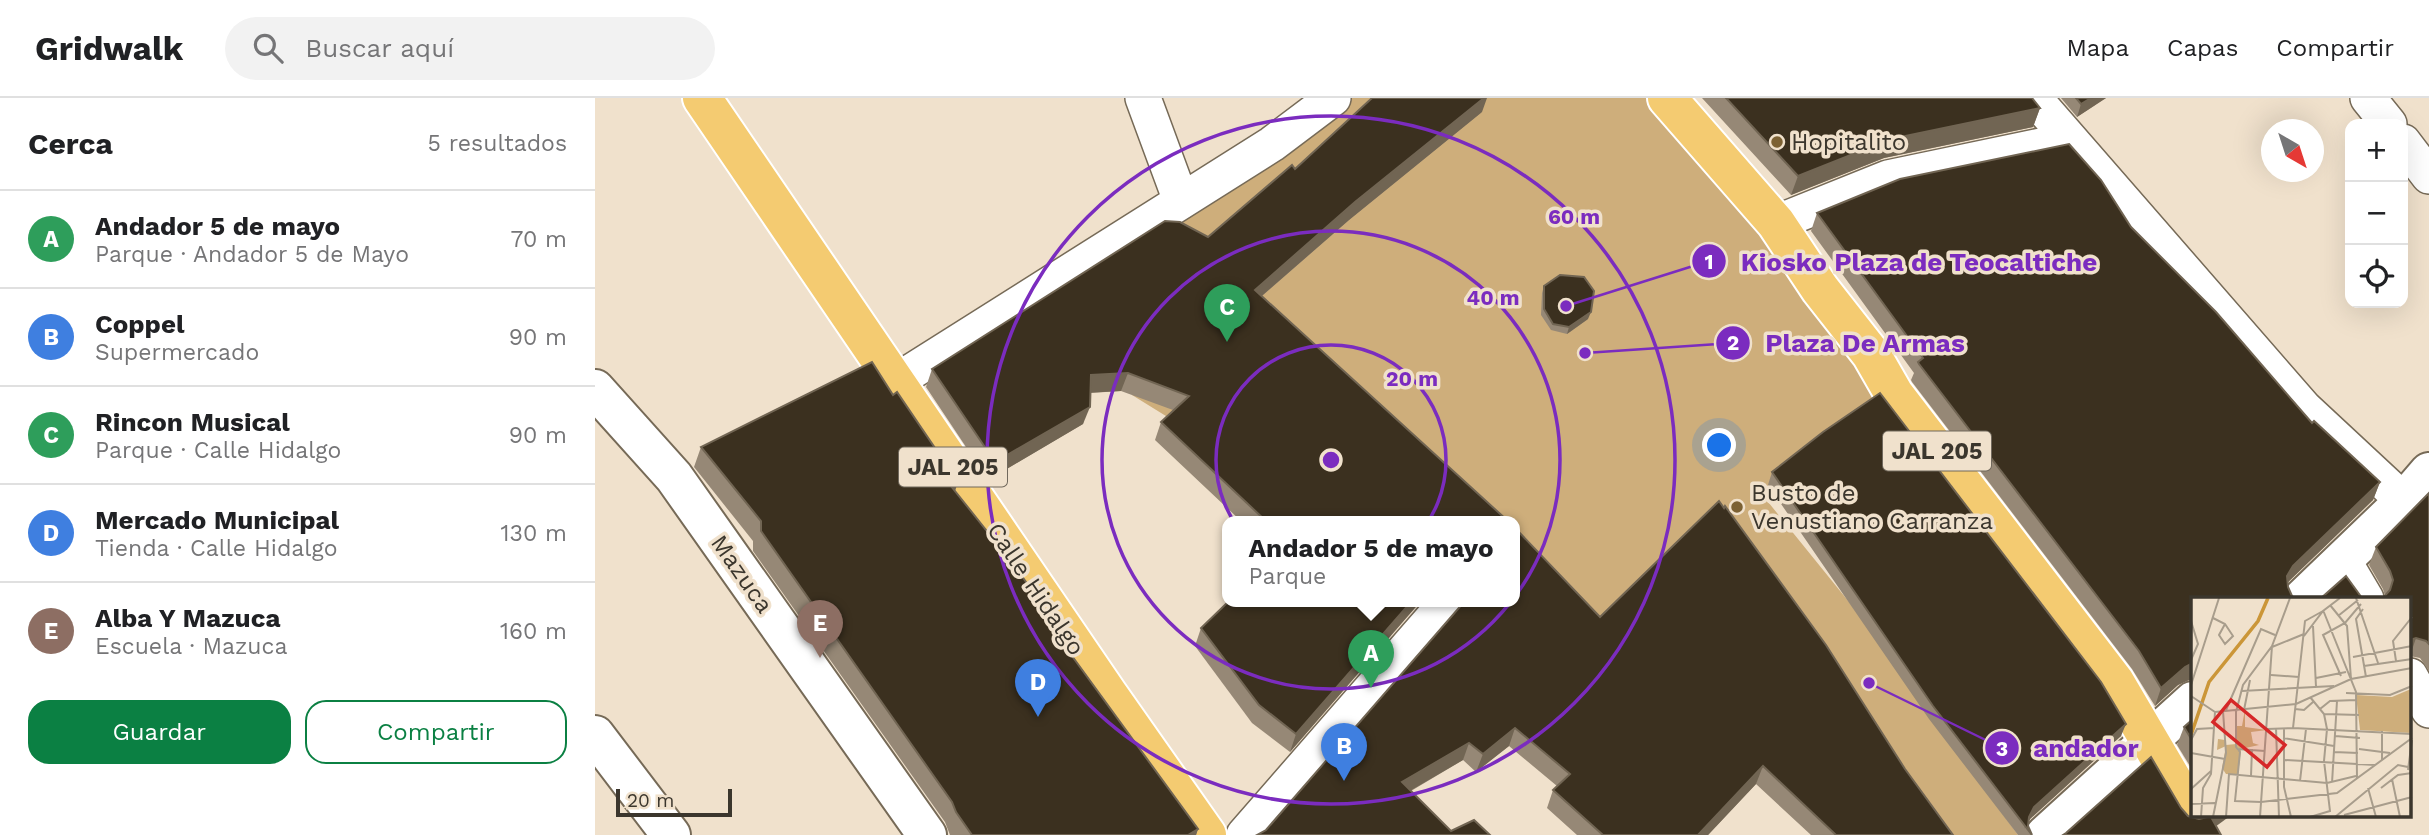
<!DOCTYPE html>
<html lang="es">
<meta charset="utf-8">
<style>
:root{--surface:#fff;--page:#f2f2f2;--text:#202124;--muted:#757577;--line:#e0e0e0;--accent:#0b8043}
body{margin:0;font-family:"Work Sans",sans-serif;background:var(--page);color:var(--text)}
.controls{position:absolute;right:21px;top:21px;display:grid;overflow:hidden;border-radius:14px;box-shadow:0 7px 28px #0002}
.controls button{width:63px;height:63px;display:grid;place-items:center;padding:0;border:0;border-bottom:2px solid var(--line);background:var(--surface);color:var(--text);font:35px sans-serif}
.compass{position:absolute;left:1666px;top:21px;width:63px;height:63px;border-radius:50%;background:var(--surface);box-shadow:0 7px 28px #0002;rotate:141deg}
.scale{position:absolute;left:21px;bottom:18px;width:116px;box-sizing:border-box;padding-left:7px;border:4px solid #3b362d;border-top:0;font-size:19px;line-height:24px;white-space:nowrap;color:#3b362d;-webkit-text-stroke:5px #f0e1cc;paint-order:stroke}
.you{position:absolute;left:1125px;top:348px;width:24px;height:24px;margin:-18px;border:5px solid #fff;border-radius:50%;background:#1a73e8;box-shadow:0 0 0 10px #1a73e833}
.badge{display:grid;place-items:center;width:46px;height:46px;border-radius:50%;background:var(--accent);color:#fff;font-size:23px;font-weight:700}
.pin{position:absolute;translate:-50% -58px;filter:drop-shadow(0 2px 4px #0008)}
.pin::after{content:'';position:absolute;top:37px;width:24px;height:21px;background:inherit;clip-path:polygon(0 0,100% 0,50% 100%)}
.popup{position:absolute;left:627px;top:418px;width:298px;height:91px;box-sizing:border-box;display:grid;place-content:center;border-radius:14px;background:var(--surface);filter:drop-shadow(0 2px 5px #0005);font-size:23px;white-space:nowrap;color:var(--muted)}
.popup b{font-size:26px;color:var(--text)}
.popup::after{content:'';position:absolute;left:50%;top:100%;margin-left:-14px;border:14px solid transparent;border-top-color:var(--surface)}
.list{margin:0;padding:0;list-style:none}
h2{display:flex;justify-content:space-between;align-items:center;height:91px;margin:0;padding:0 28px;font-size:30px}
h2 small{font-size:23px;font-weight:400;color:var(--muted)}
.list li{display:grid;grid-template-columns:46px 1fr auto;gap:21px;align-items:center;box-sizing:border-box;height:98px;padding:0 28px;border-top:2px solid var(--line)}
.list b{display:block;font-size:26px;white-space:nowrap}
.list p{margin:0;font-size:23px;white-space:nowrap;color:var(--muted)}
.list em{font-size:23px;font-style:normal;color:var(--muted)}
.actions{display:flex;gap:14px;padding:21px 28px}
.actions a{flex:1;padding:16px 0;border:2px solid var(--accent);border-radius:21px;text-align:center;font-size:24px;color:var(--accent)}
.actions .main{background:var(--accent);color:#fff}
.icon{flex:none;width:38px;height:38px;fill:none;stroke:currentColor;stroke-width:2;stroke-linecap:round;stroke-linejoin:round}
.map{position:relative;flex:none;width:1834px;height:737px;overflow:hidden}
header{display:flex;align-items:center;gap:42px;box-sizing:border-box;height:98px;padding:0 35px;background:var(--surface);border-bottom:2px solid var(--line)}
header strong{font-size:33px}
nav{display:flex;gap:38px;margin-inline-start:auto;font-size:24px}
.search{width:490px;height:63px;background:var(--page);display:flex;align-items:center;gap:18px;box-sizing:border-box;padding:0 24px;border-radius:38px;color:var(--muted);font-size:26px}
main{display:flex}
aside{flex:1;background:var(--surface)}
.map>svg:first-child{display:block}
</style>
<header>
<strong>Gridwalk</strong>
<div class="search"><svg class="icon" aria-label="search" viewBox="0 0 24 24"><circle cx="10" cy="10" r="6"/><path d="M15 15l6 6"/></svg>Buscar aquí</div>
<nav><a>Mapa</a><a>Capas</a><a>Compartir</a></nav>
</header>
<main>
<aside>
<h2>Cerca<small>5 resultados</small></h2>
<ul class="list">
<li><span class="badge" style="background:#2e9e5b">A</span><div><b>Andador 5 de mayo</b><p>Parque · Andador 5 de Mayo</p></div><em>70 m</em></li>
<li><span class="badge" style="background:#3f7fe0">B</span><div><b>Coppel</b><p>Supermercado</p></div><em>90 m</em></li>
<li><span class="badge" style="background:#2e9e5b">C</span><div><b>Rincon Musical</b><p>Parque · Calle Hidalgo</p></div><em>90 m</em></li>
<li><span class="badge" style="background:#3f7fe0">D</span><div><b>Mercado Municipal</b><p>Tienda · Calle Hidalgo</p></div><em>130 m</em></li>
<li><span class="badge" style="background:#8d6e63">E</span><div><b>Alba Y Mazuca</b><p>Escuela · Mazuca</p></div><em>160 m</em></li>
</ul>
<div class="actions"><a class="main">Guardar</a><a>Compartir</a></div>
</aside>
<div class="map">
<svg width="1834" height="737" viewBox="0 0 1834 737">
<rect width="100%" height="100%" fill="#f0e1cc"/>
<!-- green -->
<polygon fill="#ceae7b" points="737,0 1072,0 1299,296 1165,394 1254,504 1423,737 1340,737 999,536 920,456 920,424 889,424 579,323 537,297 654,201 562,118"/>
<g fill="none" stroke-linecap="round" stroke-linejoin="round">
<!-- street casing -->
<g stroke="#766a57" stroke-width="38">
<g id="street">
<polyline points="548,0 586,103"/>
<polyline points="1439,0 1709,310 1809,403"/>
<polyline points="1773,0 1794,26"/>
<polyline points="1808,44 1834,78"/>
<polyline points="1181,125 1293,80 1474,42"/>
<polyline points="300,284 677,46 738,0"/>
<polyline points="1748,462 1771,501"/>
<polyline points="1815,578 1834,612"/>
<polyline points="649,737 852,504"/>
</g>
</g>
<!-- secondary casing -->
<g stroke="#766a57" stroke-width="42">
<g id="secondary">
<polyline points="0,291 79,379 332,737"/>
<polyline points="1707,501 1809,403 1834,374"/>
<polyline points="0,637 76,737"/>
<polyline points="1450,737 1598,603"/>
</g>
</g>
<!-- primary casing -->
<g stroke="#fff" stroke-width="42">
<g id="primary">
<polyline points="107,0 513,596 612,737"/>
<polyline points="1072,0 1181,125 1225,191 1276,256 1299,296 1520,584 1598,717"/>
</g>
</g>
<!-- street -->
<use href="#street" stroke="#fff" stroke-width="35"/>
<!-- secondary -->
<use href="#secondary" stroke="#fff" stroke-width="38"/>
<!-- primary -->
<use href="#primary" stroke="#f4cb71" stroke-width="38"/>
</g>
<!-- wall -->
<g fill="#968876">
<polygon points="1107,0 1437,0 1445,10 1438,29 1289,60 1196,97"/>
<polygon points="1466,0 1511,0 1482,19"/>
<polygon points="887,14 754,122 667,198 914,424 647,424 560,342 566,324 578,312 526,293 495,295 488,326 393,382 331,289 337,271 613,139"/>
<polygon points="1222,115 1536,129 1717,325 1785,384 1778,402 1692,485 1693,489 1697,498 1598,501 1594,582 1583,587 1560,608 1537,571 1317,284 1316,282 1319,275 1216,133"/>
<polygon points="949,188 993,221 972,236 956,232 946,217 947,195"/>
<polygon points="106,349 363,384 360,393 465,533 463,538 603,731 601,737 355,737 350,724 158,453 158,443 99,369"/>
<polygon points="1177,374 1526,638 1435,721 1433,724 1433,728 1437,737 1446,737 1423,737 1334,621 1173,387"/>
<polygon points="1834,395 1834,573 1825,560 1815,558 1815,501 1788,500 1790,498 1788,491 1774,467 1781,449"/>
<polygon points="633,504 825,504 695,654 657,625 600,548 606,530"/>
<polygon points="1005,519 1310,671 1358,737 1216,737 1161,686 1113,737 982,737 952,710 958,692 962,688 914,648 881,674 868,662 816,693 856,733 895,737 671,732"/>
<polygon points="1598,621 1598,673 1582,647 1589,629"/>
</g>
<!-- shaded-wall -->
<g fill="#716553">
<polygon points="889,0 892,0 887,14 754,122 654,209 660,192 760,104"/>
<polygon points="1496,0 1511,0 1482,19 1486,6"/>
<polygon points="1445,10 1438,29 1289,60 1196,97 1203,78 1296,41"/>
<polygon points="996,214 993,221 972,236 974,229"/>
<polygon points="533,275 526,293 489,295 496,277"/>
<polygon points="495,309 488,326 393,382 400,364"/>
<polygon points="363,384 356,404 356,388"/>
<polygon points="1785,384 1778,402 1691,486 1692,478 1698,468"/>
<polygon points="816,504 825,504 695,654 701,636"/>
<polygon points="1821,540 1815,558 1815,542"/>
<polygon points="1598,565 1598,582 1594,582 1583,587 1560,608 1566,590 1590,569"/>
<polygon points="1531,626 1526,638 1435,721 1429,731 1434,719 1439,709"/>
<polygon points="920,630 914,648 881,674 888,656"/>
<polygon points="874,645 868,662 801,701 807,684"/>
<polygon points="1168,668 1161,686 1113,737 1103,737"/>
<polygon points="1617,718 1635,718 1609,737 1616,719"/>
<polygon points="603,731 601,737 593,737"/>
</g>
<!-- building -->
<g fill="#3b301f" stroke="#716553" stroke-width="2">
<polygon points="777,0 889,0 760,104 660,192 914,424 672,424 566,324 594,298 533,275 496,277 495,309 400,364 337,271 570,123 585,124 613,139 697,67 700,71"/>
<polygon points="1131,0 1437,0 1445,10 1296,41 1203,78"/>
<polygon points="1481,0 1496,0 1486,6"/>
<polygon points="1474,46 1506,82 1536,129 1621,214 1717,325 1719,323 1785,384 1698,468 1692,478 1693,489 1697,498 1702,501 1598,501 1598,565 1590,569 1566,590 1544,553 1324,266 1323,264 1328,260 1222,115 1305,81"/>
<polygon points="965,177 989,179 999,193 996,214 974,229 958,226 949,211 949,188"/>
<polygon points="277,264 298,297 302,294 363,384 356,388 422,471 465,533 461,536 603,731 593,737 377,737 361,714 357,704 166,433 166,423 106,349"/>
<polygon points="1285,295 1506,584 1531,626 1439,709 1434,719 1433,728 1437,737 1338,608 1177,374 1228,334"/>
<polygon points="1834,395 1834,546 1831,543 1821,540 1815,542 1815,501 1786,501 1788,500 1795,492 1798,482 1795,473 1781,449"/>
<polygon points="1124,403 1129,410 1130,408 1231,547 1310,671 1358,737 1241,737 1168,668 1103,737 1008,737 958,692 975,676 920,630 888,656 874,645 807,684 856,733 879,722 895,737 662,737 671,732 869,504 920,504 920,430 1005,519"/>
<polygon points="1751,478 1767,500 1769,501 1725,501"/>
<polygon points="633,504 816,504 701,636 664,607 606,530"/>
<polygon points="1598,621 1598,644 1589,629"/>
<polygon points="1556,659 1586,710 1593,718 1604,721 1617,718 1616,719 1626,737 1468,737 1471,735"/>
</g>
<!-- distance rings -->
<g fill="none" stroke="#7b2cbf" stroke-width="3.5">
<circle cx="736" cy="362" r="115"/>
<circle cx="736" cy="362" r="229"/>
<circle cx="736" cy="362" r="344"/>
</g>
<!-- markers -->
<g fill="#7c6133" stroke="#f0e1cc" stroke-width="2.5">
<circle cx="1182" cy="44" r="7"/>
<circle cx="1142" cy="409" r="7"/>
</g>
<g text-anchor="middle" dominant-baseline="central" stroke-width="7" stroke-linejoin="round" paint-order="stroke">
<!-- shield labels -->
<g fill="#f0e1cc" stroke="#71695d" stroke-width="2">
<rect x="1288" y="333.5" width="108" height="39" rx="5"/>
<rect x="304" y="349.5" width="108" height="39" rx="5"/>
</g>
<g font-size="23" font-weight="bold" fill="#3b362d">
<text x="1342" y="353">JAL 205</text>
<text x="358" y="369">JAL 205</text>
</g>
<!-- poi labels -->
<g font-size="24" fill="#3b362d" stroke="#f0e1cc" text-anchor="start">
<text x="1196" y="44">Hopitalito</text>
<text x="1156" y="395">Busto de<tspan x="1156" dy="28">Venustiano Carranza</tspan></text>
</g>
<!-- street labels -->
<g font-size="24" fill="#3b362d" stroke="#f0e1cc">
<text transform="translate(147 476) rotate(55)">Mazuca</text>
<text transform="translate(441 491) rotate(56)">Calle Hidalgo</text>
</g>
</g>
<!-- overview -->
<g transform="translate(1596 499)">
<rect width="220" height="220" fill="#f0e1cc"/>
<path d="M220,92V136L169,133L165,98L201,100ZM54,112V130L76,133L60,135L62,146L68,148L50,152L47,178L35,177L31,171L35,149L26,153L27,142L34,143L35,148L45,147V129H51Z" fill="#ceae7b"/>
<path fill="none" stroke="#cb9638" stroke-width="3.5" d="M0,138L18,85L67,24L77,1"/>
<path fill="none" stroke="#a89d8c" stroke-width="2" d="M165,1L187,66M139,8L156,29L160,82M172,12L165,22L175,80M132,13L165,95L166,181M147,19L167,3M22,21L34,27L42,39L34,47L28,38L34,27M0,24L7,47L0,63M122,29L125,90M113,39L132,14L149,1M81,50L113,37M162,60L221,49M205,64L202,44L221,20M173,69L221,62M80,78L108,80M150,79L132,38L154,26L170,7M125,81L155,75M0,88L28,1M51,94L143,89M155,96L199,98L221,89M0,99L24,115M104,112L113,113L122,105M129,112L139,104L165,103M35,113L70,32L84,38M53,113L59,83M24,115L105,107L160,82L221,71M133,117L168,118M85,131L88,220M93,131V190L100,220M102,131L221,137M76,132L102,131L114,24L132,14M191,134V163M144,139L169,141M92,141L143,149M0,143L6,132L23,131M46,152L74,154M168,152L199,156M143,155L167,156M0,156L34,162M94,163L184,168M217,173L221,143M60,179L61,152M201,182L209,220M109,184L115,132M141,186L146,104M177,191L185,220M190,191L207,178L221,176M0,192L20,174M70,205L146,196L221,141M70,205L44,204L49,155L45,150V115L52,88L81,49L99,1M0,207L24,206M153,218L221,200M10,220L12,191L20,177L24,115M22,220L35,156L32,114M35,220L38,177L136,186L165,179M69,220L81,49M119,220L139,214L133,164L136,132L133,117L119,100M144,220L207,168L217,170"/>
<path fill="#d62828" fill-opacity="0.15" stroke="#d62828" stroke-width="3.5" d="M40,103L94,148L76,170L22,125Z"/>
<rect width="220" height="220" fill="none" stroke="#3b362d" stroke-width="3.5"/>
</g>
<circle cx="736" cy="362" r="10" fill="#7b2cbf" stroke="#f0e1cc" stroke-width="3.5"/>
<g font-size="21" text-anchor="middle" font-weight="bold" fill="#7b2cbf" stroke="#f0e1cc" stroke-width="7" stroke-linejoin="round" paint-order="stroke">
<text x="979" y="126">60 m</text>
<text x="898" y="207">40 m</text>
<text x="817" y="288">20 m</text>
</g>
<!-- callouts -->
<path fill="none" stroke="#7b2cbf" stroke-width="2.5" d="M971 208L1114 163M990 255L1138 245M1274 585L1407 650"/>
<g fill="#7b2cbf" stroke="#f0e1cc" stroke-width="2.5">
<circle cx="971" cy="208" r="7"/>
<circle cx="990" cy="255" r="7"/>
<circle cx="1274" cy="585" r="7"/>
<circle cx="1114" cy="163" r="18"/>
<circle cx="1138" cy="245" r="18"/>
<circle cx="1407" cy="650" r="18"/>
</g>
<g font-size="21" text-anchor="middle" font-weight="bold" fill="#fff">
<text x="1114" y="171">1</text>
<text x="1138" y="252">2</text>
<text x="1407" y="658">3</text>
</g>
<g font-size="26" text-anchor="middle" font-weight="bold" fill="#7b2cbf" stroke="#f0e1cc" stroke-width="7" stroke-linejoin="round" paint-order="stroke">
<text x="1324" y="173">Kiosko Plaza de Teocaltiche</text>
<text x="1270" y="254">Plaza De Armas</text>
<text x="1491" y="659">andador</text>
</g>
</svg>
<div class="controls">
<button>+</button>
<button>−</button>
<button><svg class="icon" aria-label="locate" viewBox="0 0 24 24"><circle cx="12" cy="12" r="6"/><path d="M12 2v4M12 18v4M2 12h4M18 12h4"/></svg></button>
</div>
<svg class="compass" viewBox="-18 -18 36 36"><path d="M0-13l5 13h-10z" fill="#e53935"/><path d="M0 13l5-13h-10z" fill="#757577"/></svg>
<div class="scale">20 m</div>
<div class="you"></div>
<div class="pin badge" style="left:776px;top:590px;background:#2e9e5b">A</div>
<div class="popup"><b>Andador 5 de mayo</b>Parque</div>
<div class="pin badge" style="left:749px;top:683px;background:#3f7fe0">B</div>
<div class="pin badge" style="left:632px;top:244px;background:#2e9e5b">C</div>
<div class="pin badge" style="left:443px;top:619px;background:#3f7fe0">D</div>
<div class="pin badge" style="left:225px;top:560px;background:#8d6e63">E</div>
</div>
</main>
